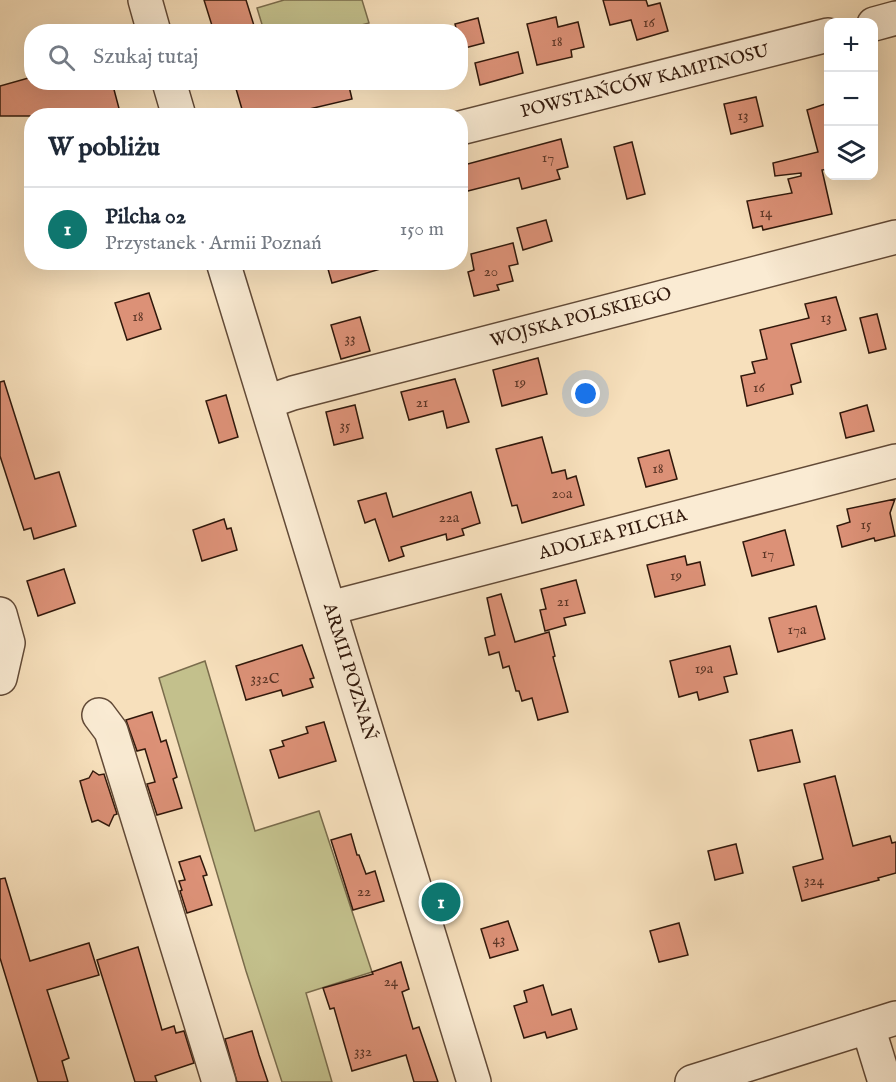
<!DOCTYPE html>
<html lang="pl">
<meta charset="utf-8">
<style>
:root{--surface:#fff;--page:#f2f2f3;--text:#1f2937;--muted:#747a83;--line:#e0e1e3;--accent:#0f766e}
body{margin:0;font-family:"IM FELL English",serif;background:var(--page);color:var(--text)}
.controls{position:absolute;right:18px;top:18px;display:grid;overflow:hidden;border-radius:12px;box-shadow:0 6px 24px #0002}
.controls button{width:54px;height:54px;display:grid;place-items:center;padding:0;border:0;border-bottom:2px solid var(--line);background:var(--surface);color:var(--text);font:30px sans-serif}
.you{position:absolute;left:586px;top:394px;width:21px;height:21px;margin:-15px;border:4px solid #fff;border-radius:50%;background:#1a73e8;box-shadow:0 0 0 9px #1a73e833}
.badge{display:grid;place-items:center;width:39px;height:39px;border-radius:50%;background:var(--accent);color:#fff;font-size:20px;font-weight:700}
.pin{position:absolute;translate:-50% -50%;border:3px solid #fff;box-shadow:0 2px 6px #0006}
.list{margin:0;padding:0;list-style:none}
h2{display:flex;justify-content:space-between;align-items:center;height:78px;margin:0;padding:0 24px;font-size:26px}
h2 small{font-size:20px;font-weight:400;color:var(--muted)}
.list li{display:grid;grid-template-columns:39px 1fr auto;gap:18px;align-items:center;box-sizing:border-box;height:84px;padding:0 24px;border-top:2px solid var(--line)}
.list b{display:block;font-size:22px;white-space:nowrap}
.list p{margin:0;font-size:20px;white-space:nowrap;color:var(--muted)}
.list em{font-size:20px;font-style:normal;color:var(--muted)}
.icon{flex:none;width:33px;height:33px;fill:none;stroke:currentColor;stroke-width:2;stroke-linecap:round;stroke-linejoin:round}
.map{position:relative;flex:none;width:896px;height:1082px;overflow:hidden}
.search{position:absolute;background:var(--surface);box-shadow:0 6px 24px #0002;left:24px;top:24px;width:444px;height:66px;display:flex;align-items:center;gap:15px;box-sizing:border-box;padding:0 21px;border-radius:24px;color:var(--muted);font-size:22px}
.panel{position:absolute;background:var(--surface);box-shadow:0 6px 24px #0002;left:24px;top:108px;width:444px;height:162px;border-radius:24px}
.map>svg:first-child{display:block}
</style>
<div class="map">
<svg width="896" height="1082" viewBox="0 0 896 1082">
<rect width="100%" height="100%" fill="#f7e0bc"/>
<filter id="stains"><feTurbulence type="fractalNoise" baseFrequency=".00333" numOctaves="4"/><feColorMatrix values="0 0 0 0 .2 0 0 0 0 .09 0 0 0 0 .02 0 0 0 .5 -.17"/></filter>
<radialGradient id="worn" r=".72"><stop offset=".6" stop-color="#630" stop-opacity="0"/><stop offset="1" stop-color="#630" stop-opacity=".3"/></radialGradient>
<!-- green -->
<g fill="#c3c08c" stroke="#7a6c4c" stroke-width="1.5">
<polygon points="284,0 362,0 369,23 339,31 264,31 257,8"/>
<polygon points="205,661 255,831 319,811 372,972 306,993 332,1082 282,1082 246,971 159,678"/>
</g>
<!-- building -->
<g fill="#dc9177" stroke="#31180b" stroke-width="1.5">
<polygon points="204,0 246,0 256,32 214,32"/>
<polygon points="603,0 646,0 648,6 660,3 668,31 637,40 631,20 610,25"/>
<polygon points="556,17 558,27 578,22 584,47 571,50 572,57 537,65 527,24"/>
<polygon points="478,18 484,43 461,49 460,32 457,32 455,24"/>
<polygon points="518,52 523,73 480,85 475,63"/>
<polygon points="32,77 32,82 112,82 121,116 0,116 0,86"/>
<polygon points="234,82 348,82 352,99 305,110 307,116 244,116"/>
<polygon points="756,97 763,126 731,134 724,104"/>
<polygon points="828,103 828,169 822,170 832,214 763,230 762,226 753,228 747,201 792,193 788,179 801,176 801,173 775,176 773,163 818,152 807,110"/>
<polygon points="561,139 568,167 557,170 560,179 522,189 519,178 460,193 460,166"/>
<polygon points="632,142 645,194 627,199 614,147"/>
<polygon points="546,220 552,241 523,250 517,228"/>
<polygon points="513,243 518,264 509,266 513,281 497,285 499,290 474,296 468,272 474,270 471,254"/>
<polygon points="326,262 383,262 384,268 332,283"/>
<polygon points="149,293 161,329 127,340 115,303"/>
<polygon points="836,297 846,330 791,344 801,382 791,385 793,394 747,406 741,376 755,373 752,362 767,359 760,330 809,318 805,304"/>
<polygon points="877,314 886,349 869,353 860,318"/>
<polygon points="360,317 370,351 341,359 331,325"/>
<polygon points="538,358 547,394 502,406 493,370"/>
<polygon points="455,379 469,422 447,428 443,411 409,420 401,392"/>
<polygon points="4,381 35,479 59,472 76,526 34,539 31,528 24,530 0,456 0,382"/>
<polygon points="226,395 238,437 219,443 206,401"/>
<polygon points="355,405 363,438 334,445 326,412"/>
<polygon points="867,405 874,431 846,438 840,413"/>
<polygon points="542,437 552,473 565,470 567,479 576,476 584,505 522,523 517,505 512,506 496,449"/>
<polygon points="669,450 677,479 646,487 638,458"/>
<polygon points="471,492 480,523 462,529 464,535 447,540 446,534 401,547 404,556 389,561 375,519 365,523 358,501 386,493 393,517"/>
<polygon points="895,499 890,513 895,536 875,541 874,538 842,547 837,526 850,522 847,509"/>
<polygon points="224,519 227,529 231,528 237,550 202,561 193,530"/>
<polygon points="785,530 794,565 752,576 743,542"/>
<polygon points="685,556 687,565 700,562 705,585 655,597 647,565"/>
<polygon points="64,569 75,603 38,616 27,581"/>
<polygon points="576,580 585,613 564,618 566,625 545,631 540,610 546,609 541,589"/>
<polygon points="501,594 515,642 549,632 555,656 553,657 568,712 538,720 532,698 522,701 519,691 516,691 509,666 503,668 499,652 489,655 485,638 495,635 487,598"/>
<polygon points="816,606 825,639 778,652 769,618"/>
<polygon points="302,645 314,678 310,679 313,687 283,696 281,690 246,700 236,666"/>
<polygon points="730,646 737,674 724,677 728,692 699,700 697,692 679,697 670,661"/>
<polygon points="152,712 161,742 166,740 177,777 173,779 182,808 157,815 147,784 155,782 145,749 137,751 126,720"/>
<polygon points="324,722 336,761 279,778 270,750 284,746 282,741 308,733 306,727"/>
<polygon points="792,730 800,762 758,771 750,740"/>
<polygon points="93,771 99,775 104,774 117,814 114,815 109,826 98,820 92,822 85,799 80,781 89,778"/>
<polygon points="835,776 853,846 890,836 892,843 896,842 896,873 878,878 879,880 802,901 793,867 823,859 804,784"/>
<polygon points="351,834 357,855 359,855 366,874 375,871 384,901 353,910 331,840"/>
<polygon points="736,844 743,873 715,880 708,851"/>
<polygon points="200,856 207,875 203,876 212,905 187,913 180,891 182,890 179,881 185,880 179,862"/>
<polygon points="5,878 30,961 89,943 99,975 47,990 69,1058 62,1061 68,1082 38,1082 0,958 0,879"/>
<polygon points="508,921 518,950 490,958 481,929"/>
<polygon points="679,923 688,955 659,962 650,931"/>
<polygon points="138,947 162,1030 174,1026 176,1033 184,1031 194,1063 155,1076 157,1082 135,1082 97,960"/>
<polygon points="401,962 409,989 402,992 413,1029 419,1027 438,1082 414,1082 406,1055 352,1071 334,1008 330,1009 323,988 373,974 372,972"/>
<polygon points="543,985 552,1015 571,1009 577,1029 547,1038 545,1032 524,1038 514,1006 527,1002 524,991"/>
<polygon points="252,1031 259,1055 268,1082 237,1082 225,1039"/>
</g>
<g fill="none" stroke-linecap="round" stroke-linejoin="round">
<!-- minor casing -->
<g stroke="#624a37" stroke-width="36">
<g id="minor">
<polyline points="145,0 154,32"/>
<polyline points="874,24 896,18"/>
<polyline points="169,82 179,116"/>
<polyline points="460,128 828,35"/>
<polyline points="223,262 474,1082"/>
<polyline points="267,402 293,393 896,237"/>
<polyline points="330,608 896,461"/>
<polyline points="0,614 8,643 0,678"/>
<polyline points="99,715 111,731 219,1082"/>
<polyline points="868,1027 885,1082"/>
<polyline points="692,1082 896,1018"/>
</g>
</g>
<!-- minor -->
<use href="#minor" stroke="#faebd3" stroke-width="33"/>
</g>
<g text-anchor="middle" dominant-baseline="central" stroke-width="4.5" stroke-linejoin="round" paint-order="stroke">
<!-- number labels -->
<g font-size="15" fill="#5c3626">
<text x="649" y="22">16</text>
<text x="557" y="41">18</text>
<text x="743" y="115">13</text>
<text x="548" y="157">17</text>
<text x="766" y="212">14</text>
<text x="491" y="271">20</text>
<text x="138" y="316">18</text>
<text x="826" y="317">13</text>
<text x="350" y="338">33</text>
<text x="520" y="382">19</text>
<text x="759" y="387">16</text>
<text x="422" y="402">21</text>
<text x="345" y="425">35</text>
<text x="658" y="468">18</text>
<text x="562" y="493">20a</text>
<text x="449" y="517">22a</text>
<text x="866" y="524">15</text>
<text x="768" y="553">17</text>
<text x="676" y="575">19</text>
<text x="563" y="601">21</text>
<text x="797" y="629">17a</text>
<text x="704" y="668">19a</text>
<text x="265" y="678">332C</text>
<text x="814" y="880">324</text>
<text x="364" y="891">22</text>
<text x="499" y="939">43</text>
<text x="391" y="981">24</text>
<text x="363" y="1051">332</text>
</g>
<!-- street labels -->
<g font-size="18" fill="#31180b" stroke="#faebd3">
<text transform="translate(645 82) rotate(-14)">POWSTAŃCÓW KAMPINOSU</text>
<text transform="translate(581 318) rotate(-15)">WOJSKA POLSKIEGO</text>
<text transform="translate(613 535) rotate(-15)">ADOLFA PILCHA</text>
<text transform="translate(349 672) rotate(73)">ARMII POZNAŃ</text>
</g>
</g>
<rect width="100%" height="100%" filter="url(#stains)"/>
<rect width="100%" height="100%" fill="url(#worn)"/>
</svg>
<div class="controls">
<button>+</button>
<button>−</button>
<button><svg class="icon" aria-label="layers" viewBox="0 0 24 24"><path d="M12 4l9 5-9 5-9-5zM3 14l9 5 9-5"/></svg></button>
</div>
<div class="you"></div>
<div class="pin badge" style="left:441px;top:902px">1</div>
<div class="search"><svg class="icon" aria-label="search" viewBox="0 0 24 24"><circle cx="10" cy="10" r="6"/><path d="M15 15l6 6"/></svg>Szukaj tutaj</div>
<section class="panel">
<h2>W pobliżu<small></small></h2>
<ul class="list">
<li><span class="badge">1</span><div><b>Pilcha 02</b><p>Przystanek · Armii Poznań</p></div><em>150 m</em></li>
</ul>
</section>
</div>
